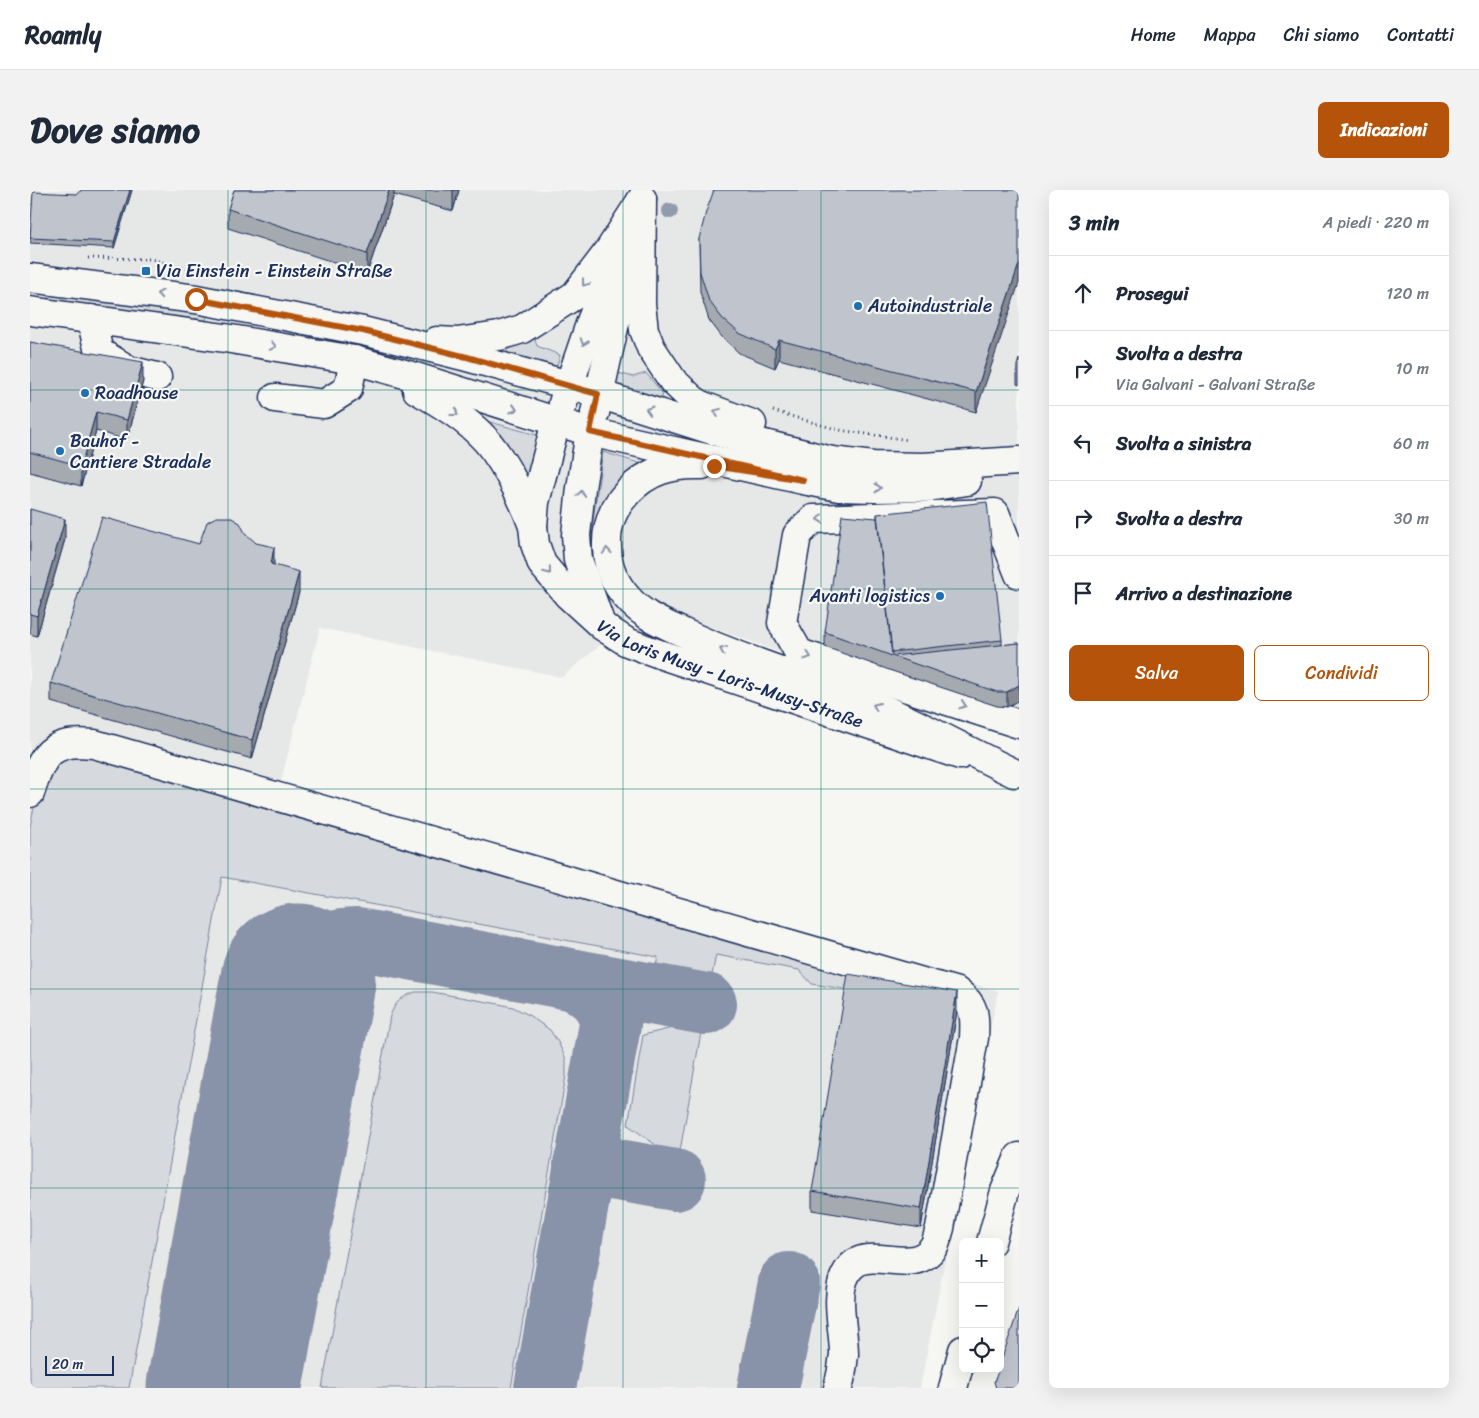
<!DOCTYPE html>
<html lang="it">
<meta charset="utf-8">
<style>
:root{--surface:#fff;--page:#f2f2f3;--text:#1f2937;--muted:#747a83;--line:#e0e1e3;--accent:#b45309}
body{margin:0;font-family:Sriracha,sans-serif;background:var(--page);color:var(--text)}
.controls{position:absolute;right:15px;bottom:15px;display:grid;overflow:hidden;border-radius:8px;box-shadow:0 5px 20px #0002}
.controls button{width:45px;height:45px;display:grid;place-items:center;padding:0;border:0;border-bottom:1px solid var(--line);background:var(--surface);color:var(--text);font:25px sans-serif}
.scale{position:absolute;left:15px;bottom:12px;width:69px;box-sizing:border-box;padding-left:5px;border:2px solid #1b2f5e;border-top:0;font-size:14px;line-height:18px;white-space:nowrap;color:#1b2f5e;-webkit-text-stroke:4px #f6f6f2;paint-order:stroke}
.stop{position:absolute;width:15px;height:15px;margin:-11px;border:4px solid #b45309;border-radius:50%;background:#fff}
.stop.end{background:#b45309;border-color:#fff;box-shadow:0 1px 5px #0008}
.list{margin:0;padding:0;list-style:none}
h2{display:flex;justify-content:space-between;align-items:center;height:65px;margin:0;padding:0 20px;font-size:21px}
h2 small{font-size:16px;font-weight:400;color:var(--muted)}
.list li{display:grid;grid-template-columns:32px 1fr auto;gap:15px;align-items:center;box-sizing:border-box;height:75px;padding:0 20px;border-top:1px solid var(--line)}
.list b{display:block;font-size:19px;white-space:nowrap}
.list p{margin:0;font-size:16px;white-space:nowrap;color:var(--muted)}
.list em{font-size:16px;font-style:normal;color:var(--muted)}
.actions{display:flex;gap:10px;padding:15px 20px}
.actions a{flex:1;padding:11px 0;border:1px solid var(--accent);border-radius:8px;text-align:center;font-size:18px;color:var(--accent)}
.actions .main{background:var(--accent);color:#fff}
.icon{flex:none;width:28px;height:28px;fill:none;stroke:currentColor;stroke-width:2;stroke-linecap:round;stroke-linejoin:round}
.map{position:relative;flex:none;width:989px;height:1198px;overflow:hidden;border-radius:8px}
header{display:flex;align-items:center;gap:30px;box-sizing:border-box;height:70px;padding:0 25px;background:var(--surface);border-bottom:1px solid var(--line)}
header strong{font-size:24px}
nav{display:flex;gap:28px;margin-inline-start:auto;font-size:18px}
.intro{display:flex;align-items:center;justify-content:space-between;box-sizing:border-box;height:120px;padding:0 30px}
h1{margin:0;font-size:35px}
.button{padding:12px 22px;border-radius:8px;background:var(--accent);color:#fff;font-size:18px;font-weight:700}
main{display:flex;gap:30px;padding:0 30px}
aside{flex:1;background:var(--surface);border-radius:8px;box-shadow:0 5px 20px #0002}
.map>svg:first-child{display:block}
</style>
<header>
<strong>Roamly</strong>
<nav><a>Home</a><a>Mappa</a><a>Chi siamo</a><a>Contatti</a></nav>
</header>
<div class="intro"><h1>Dove siamo</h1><a class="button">Indicazioni</a></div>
<main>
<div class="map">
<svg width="989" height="1198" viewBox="0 0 989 1198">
<rect width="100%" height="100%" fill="#f6f6f2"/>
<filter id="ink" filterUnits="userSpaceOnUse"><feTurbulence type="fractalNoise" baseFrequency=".02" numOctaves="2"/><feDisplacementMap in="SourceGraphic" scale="10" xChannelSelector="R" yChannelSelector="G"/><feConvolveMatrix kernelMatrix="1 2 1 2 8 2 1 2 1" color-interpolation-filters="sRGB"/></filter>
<g filter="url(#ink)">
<!-- built -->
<polygon fill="#e6e7e7" points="0,0 989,0 989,549 943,534 620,414 532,487 290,438 250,595 968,801 890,1198 0,1198"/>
<!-- green -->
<g fill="#d6d9dd" stroke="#78849e">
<polygon points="19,105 178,125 176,130 18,111"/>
<polygon points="504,147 507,156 530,165 526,179 479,165 476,159"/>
<polygon points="585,182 603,187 616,183 633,204 631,210 581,196"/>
<polygon points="453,230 507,245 499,287"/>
<path d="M573,262L609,273C603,284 591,287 584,297C568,318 572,359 571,385L567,386L561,365L560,350Z"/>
<path d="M60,563L928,815L927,821L818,803L814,799L782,794L769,780L686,765L682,785L626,776L628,767L192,687L99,1198H0V637C4,614 10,589 29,573C38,566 50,565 60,563Z"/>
<path d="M385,802H402L469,814L483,817L497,824L520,840L528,852L536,869V886L481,1198H292L360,826C366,811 370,808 385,802Z"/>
<polygon points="655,835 672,837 650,961 630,958 598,935 613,845"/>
</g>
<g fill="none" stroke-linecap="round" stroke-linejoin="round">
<!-- taxiway -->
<g stroke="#8892a8" stroke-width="62">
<polyline points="545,790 676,814"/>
<path d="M268,791C270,785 271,778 274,772C284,753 308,749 327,749L545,790C564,800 579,812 580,835L515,1198"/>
<polyline points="554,974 645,990"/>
<polyline points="738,1198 759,1093"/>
</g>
<!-- runway -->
<polyline stroke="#8892a8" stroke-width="155" points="194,1198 268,791"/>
<!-- minor casing -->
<g stroke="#1b2f5e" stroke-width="31">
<g id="minor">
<polyline points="61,129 69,162 99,180 127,187"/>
<polyline points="245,208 294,214 318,199 324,170"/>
<path id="s1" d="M526,232L505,312L503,336L505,354L512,374L538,405L572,436L597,452L632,465L930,565"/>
<polyline points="560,242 551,298 546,345 548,370 570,432"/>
<polyline points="989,384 965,323 783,329 767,345 752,433 769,463 989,534"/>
<path d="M0,603C12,565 20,549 64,554L927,802C946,815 945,826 944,848L910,1038C908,1044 907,1051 904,1056C882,1091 834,1048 816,1084C804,1105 814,1140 814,1164C813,1175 811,1187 808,1198"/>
<polyline points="961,1052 975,1001 989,967"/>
<polyline points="923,1198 933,1160"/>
</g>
</g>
<!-- major casing -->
<g stroke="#1b2f5e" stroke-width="31">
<g id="major">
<polyline points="612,9 611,114 614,140 621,158 643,191 662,209 673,216 722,234"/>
<polyline points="0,88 166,109 333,141 437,167 553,199 691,243 802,271 843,276 893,277 989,271"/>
<polyline points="0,121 195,148 324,170 389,188 560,242 773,290 809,297 845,298 898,297 937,291"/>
<polyline points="407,151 427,152 469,146 492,139 545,105 578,62 612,9"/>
<path d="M387,200C409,212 430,225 448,242C471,263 492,306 503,336"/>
<polyline points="533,213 560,134 584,72"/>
<polyline points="565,223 600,65"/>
<path d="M672,275C642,274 618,280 597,303C582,319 576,336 577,358C577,386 595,411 619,426C632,434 648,440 663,447C705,466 748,480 791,495C808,502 827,507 844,515C892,535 937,561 984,583"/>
</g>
</g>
<!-- path -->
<g stroke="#1b2f5e" stroke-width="3" stroke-dasharray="1 4" stroke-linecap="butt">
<polyline points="58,68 121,69 167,82"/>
<polyline points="743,221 809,240 879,250"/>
</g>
<!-- minor -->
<use href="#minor" stroke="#f6f6f2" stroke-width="28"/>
<!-- major -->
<use href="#major" stroke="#f6f6f2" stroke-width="28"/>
</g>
<!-- trees -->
<circle fill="#929bae" cx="640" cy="21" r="8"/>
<!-- wall -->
<g fill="#a5a9b0" stroke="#1b2f5e">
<polygon points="52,0 102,0 84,58 0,53 0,39"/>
<polygon points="204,0 429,0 423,21 364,5 337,83 198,38 198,19"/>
<polygon points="989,0 946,222 749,169 745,178 709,163 692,147 679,130 670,102 669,49"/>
<polygon points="0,152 113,191 97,250 66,241 51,296 0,282"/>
<polygon points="989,169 989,195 987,194 987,175"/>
<polygon points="0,319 35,349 7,446 0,444"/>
<polygon points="847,324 972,450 972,455 989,453 977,517 967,516 862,481 795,457 795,442 847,328"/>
<polygon points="215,343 269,402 222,569 21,512 21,493 169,354"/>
<polygon points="927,821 891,1038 782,1020 782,1001"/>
</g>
<!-- shaded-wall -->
<g fill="#868990" stroke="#1b2f5e">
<polygon points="100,0 102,0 84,58 84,52"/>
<polygon points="359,0 364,0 364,5 337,83 337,64"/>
<polygon points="423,0 429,0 423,21"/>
<polygon points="989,74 989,93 946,222 946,202"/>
<polygon points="749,150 749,169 745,178 745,159"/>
<polygon points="113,172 113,191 97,250 97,230"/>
<polygon points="66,222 66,241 51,296 51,276"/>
<polygon points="35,329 35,349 7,446 7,426"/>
<polygon points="244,357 244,376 241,374"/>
<polygon points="269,382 269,402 222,569 222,550"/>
<polygon points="989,495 989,510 977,517 977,502"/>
<polygon points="927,802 927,821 891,1038 891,1019"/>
</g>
<!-- building -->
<g fill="#c0c4cd" stroke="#1b2f5e">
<polygon points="52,0 100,0 84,52 0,48 3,2 47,4"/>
<polygon points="204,0 359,0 337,64 198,19"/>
<polygon points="684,0 989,0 989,74 946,202 749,150 745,159 709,143 692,128 679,111 670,82 669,49 676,22"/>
<polygon points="0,152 113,172 97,230 66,222 51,276 0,262"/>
<polygon points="957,312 972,450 862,462 847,324"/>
<polygon points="0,319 35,329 7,426 0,424"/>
<polygon points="812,325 847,328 862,466 795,442"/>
<polygon points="72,327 169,354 177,332 186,327 200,327 210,333 215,343 226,353 244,357 241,374 269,382 222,550 21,493"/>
<polygon points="989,453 989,495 977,502 967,502 862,466"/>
<polygon points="818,784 927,802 891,1019 782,1001"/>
<polygon points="989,1118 989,1198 966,1198 964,1192 969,1179 970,1179 970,1174"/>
</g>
<!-- one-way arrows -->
<defs><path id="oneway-chevron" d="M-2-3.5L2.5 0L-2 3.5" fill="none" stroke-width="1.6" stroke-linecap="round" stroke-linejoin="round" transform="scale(1.25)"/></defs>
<g stroke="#8892a8">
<use href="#oneway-chevron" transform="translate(555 93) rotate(127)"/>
<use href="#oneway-chevron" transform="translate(130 104) rotate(-172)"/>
<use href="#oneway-chevron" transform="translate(554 152) rotate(109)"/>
<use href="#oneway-chevron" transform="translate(243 156) rotate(10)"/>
<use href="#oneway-chevron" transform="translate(484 219) rotate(17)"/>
<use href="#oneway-chevron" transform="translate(619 220) rotate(-163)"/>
<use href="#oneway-chevron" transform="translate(687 222) rotate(-158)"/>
<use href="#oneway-chevron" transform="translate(425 223) rotate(38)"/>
<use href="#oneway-chevron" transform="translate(848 298)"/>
<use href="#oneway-chevron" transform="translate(551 304) rotate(-85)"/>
<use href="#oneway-chevron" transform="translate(790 329) rotate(173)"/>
<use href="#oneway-chevron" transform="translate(577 361) rotate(-94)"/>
<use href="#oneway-chevron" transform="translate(518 381) rotate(51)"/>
<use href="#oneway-chevron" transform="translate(693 460) rotate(-157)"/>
<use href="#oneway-chevron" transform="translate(778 466) rotate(18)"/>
<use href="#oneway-chevron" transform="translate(933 515) rotate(18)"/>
<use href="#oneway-chevron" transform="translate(846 516) rotate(-156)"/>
</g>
</g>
<g fill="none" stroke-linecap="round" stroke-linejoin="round" filter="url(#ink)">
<!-- route -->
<polyline stroke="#b45309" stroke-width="6" points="166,109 333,141 437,167 553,200 568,204 560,242 773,290 684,276"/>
</g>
<!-- grid -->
<path fill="none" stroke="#0f766e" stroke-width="1" stroke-opacity="0.55" d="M198,0V1198M396,0V1198M593,0V1198M791,0V1198M0,200H989M0,399H989M0,599H989M0,799H989M0,998H989"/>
<!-- markers -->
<g fill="#1f6fb2" stroke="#f6f6f2" stroke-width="2">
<rect x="111" y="76" width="10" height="10" rx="2.5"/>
<circle cx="828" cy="116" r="5"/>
<circle cx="55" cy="203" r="5"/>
<circle cx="30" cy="261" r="5"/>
<circle cx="910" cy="406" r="5"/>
</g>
<g text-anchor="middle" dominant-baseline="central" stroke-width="4.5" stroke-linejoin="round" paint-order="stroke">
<!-- poi labels -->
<g font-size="18" fill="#1b2f5e" stroke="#f6f6f2" text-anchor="start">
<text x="126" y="81">Via Einstein - Einstein Straße</text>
<text x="838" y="116">Autoindustriale</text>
<text x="65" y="203">Roadhouse</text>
<text x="40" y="251">Bauhof -<tspan x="40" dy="21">Cantiere Stradale</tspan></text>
<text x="900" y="406" text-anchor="end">Avanti logistics</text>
</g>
<!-- street labels -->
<g font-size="18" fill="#1b2f5e" stroke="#f6f6f2">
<text stroke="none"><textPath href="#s1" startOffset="370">Via Loris Musy - Loris-Musy-Straße</textPath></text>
</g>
</g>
</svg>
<div class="controls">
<button>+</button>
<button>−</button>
<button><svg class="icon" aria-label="locate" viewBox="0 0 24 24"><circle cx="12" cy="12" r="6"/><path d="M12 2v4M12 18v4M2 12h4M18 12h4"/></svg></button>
</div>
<div class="scale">20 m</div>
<div class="stop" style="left:166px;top:109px"></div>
<div class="stop end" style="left:684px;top:276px"></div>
</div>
<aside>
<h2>3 min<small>A piedi · 220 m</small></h2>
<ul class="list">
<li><svg class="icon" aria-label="ahead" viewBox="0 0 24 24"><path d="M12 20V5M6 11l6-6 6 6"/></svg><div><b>Prosegui</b></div><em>120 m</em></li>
<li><svg class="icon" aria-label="right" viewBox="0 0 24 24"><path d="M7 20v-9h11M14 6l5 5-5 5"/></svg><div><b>Svolta a destra</b><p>Via Galvani - Galvani Straße</p></div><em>10 m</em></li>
<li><svg class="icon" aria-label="left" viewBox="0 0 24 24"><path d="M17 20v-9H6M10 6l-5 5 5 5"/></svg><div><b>Svolta a sinistra</b></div><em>60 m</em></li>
<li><svg class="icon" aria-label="right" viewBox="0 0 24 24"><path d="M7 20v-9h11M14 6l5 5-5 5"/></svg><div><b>Svolta a destra</b></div><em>30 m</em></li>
<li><svg class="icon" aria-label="arrive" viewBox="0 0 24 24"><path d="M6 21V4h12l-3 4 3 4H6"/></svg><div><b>Arrivo a destinazione</b></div></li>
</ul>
<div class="actions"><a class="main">Salva</a><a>Condividi</a></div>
</aside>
</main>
